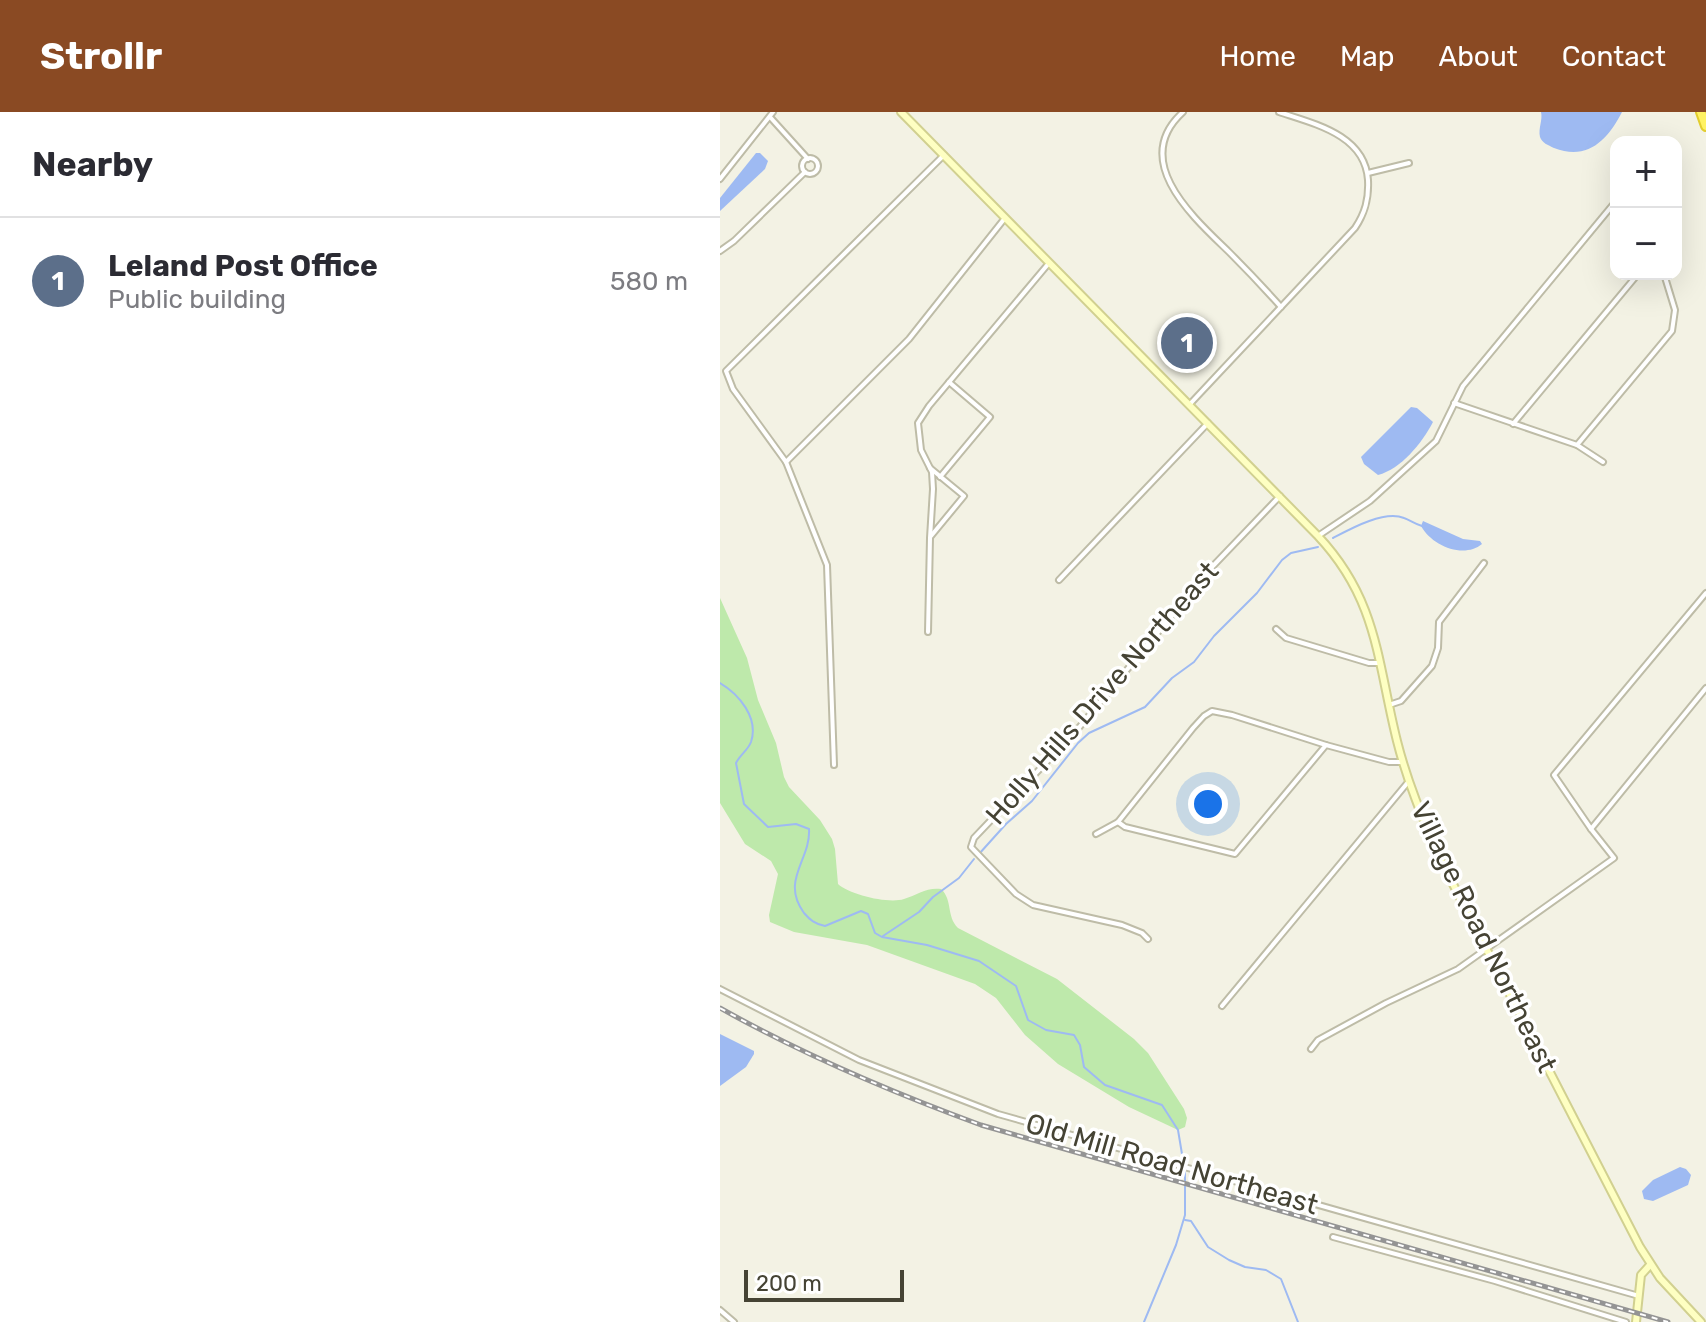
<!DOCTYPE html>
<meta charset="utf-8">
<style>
:root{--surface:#fff;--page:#f2f2f3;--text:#2b2b33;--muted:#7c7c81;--line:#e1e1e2;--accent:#8a4a23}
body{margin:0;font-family:Rubik,sans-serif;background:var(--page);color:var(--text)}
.controls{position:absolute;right:24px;top:24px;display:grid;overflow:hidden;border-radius:16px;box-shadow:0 8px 32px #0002}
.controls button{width:72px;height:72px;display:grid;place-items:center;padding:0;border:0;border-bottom:2px solid var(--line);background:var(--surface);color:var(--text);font:40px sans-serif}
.scale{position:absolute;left:24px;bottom:20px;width:160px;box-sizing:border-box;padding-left:8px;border:4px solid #454334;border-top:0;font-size:22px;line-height:28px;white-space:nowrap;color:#454334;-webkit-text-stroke:6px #fff;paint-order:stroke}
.you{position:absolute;left:488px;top:692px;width:28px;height:28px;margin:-20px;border:6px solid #fff;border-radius:50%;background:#1a73e8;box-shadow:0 0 0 12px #1a73e833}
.badge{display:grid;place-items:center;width:52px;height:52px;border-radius:50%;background:var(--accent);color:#fff;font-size:26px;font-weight:700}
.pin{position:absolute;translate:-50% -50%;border:4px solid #fff;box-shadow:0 2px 8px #0006}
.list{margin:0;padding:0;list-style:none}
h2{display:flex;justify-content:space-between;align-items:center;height:104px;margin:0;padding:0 32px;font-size:34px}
h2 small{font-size:26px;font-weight:400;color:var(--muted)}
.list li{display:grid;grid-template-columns:52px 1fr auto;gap:24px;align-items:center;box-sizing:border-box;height:128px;padding:0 32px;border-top:2px solid var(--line)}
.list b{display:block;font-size:30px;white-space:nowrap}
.list p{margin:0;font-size:26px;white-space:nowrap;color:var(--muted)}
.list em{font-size:26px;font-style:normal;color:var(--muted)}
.map{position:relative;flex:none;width:986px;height:1210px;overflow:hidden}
header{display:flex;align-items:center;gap:48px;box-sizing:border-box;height:112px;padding:0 40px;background:var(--accent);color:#fff}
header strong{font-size:38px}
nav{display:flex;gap:44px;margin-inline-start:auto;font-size:28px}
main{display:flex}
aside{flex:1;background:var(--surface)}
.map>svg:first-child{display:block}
</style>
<header>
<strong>Strollr</strong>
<nav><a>Home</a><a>Map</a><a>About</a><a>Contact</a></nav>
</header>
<main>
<aside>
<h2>Nearby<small></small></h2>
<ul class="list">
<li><span class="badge" style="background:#5c6f8a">1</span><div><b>Leland Post Office</b><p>Public building</p></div><em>580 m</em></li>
</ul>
</aside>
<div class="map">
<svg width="986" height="1210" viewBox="0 0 986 1210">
<rect width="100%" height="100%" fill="#f3f2e4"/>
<!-- green -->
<path fill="#bee9ab" d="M0,486L27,546L38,588L56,631L64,665L69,675L100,708L112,727L115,737L118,772C130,783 169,792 184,787C197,783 207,775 221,777C233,788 226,804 238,816L337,867L414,927L428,941L464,997L467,1006L465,1015L458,1018L409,995L338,952L305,923L276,886L255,872L147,833L74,820L50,810L49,803L58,762L51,749L25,732L0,691Z"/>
<!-- water -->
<g fill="#9ebaf2">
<path d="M821,0H902C887,29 867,49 834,36C828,33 822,31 820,25C818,16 823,8 821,0Z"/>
<polygon points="36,41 40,41 48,49 45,57 0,99 0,86"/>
<path d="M691,295L697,296L713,310C702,331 681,357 658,363L644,352L641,345Z"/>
<path d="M703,409L743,427L760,429L762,432C744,447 712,434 701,414Z"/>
<polygon points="0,922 34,939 34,942 26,955 0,974"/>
<polygon points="960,1055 966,1057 971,1063 968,1073 933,1089 924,1087 922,1079 933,1068"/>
</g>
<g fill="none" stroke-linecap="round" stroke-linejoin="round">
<!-- stream -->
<g stroke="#9ebaf2" stroke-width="2">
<path d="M613,426C630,417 664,398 684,406C690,408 695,412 702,414"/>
<path d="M0,571C19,582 39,606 31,630C28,638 20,643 16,651L24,692L48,715L76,712L89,717C91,748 60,768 84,801C90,808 95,812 105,814L141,799L148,802L155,821L162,825L207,833L259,849L296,874L308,908L326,918L354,923L360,933L364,955L385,973L442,993L458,1018L465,1060V1103L456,1133L424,1210"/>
<polyline points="259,742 286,712 312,689 358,631 369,621 425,595 452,566 474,550 494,524 537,481 562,448 571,441 598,435"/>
<polyline points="163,824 199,800 213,785 239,766 254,747"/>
<polyline points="465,1108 471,1109 488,1135 509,1148 525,1155 546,1158 561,1167 578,1210"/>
</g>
<!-- street casing -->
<g stroke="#bebca7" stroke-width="8">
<g id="street">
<path d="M463,0C409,49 474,106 509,140C527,158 544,176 561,195"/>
<polyline points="50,5 88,47"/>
<circle cx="90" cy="54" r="8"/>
<polyline points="648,61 689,51"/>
<polyline points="0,67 53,0"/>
<polyline points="0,139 14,129 85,60"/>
<polyline points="734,291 857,333 883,350"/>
<path d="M470,292L635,116C645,101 649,87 648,68C645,23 595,12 559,0"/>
<polyline points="793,312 918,162"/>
<polyline points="857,333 952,219 955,198 944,162"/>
<polyline points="66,350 189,227 285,106"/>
<polyline points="210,356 244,384 211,424"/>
<polyline points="220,365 270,305 229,270"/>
<polyline points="598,424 650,389 716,329 743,274 896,89"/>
<polyline points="339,468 488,311"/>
<polyline points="986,481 834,663 871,717 986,576"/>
<polyline points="556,517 566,526 649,551 660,551"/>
<polyline points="208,520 210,426 213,377 212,360 201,338 198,311 209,294 329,151"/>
<polyline points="669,593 681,589 712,554 718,536 719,510 764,451"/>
<polygon points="492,599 512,603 606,633 515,742 405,715 398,710 473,616 484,604"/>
<polyline points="606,633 669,650 683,650"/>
<polyline points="114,653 107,453 66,350 13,277 6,259 224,43"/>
<polyline points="376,722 398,710"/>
<polyline points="428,827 422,821 402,813 313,793 296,782 251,735 254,726 357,618 492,455 560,384"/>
<polyline points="0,877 139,948 278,1002 919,1184"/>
<polyline points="502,894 689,669"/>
<polyline points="591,937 598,928 666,891 738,857 894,746 871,717"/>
<polyline points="613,1125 775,1169 906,1210"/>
<polyline points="0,1198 14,1210"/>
</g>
</g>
<!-- secondary casing -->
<g stroke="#d1d090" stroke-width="10">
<g id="secondary">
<path d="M181,0L598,424C658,488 657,549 677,629C687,669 703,707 719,745L920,1135L940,1166L981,1210"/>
<polyline points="916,1210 921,1163 930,1153"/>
</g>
</g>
<!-- highway casing -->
<g stroke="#e2cd2f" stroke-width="12">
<polyline id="highway" points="981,0 986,14"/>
</g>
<!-- street -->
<use href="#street" stroke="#fff" stroke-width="4"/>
<!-- secondary -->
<use href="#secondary" stroke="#feffc2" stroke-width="6"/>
<!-- highway -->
<use href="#highway" stroke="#fff263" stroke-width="8"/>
<!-- rail casing -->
<g stroke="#949494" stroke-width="5">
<path id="rail" d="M0,896C84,943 171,980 261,1013L948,1210"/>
</g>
<!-- rail -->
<use href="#rail" stroke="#fff" stroke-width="2" stroke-dasharray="6" stroke-linecap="butt"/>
</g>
<g text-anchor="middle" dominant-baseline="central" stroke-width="7" stroke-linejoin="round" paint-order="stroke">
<!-- street labels -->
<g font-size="28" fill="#454334" stroke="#fff">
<text transform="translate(382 581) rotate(-49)">Holly Hills Drive Northeast</text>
<text transform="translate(764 825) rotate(64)">Village Road Northeast</text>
<text transform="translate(452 1052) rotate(16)">Old Mill Road Northeast</text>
</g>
</g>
</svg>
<div class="controls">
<button>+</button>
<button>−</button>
</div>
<div class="scale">200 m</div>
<div class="you"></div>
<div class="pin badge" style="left:467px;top:231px;background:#5c6f8a">1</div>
</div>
</main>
